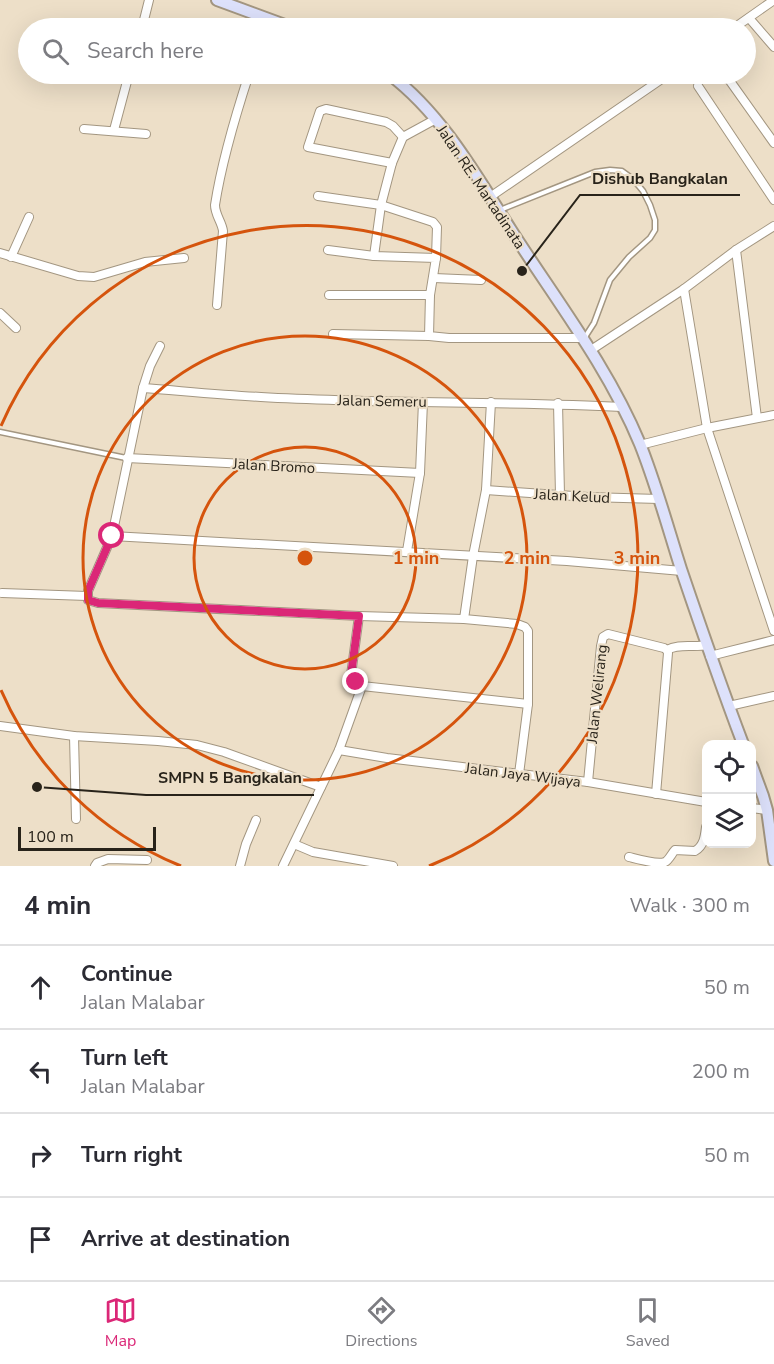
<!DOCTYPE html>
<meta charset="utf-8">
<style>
:root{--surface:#fff;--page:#f2f2f3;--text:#2b2b33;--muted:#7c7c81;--line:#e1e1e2;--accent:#db2777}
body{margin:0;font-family:"Nunito Sans",sans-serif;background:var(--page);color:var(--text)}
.controls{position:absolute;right:18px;bottom:18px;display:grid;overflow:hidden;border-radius:12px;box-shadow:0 6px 24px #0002}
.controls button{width:54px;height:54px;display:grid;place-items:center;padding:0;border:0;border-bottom:2px solid var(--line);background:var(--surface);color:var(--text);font:30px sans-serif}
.scale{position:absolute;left:18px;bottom:15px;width:138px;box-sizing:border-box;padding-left:6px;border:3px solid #28231a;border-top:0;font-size:16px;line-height:21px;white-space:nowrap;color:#28231a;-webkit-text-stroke:4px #eddfc8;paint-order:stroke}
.stop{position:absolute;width:18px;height:18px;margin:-14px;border:4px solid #db2777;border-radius:50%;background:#fff}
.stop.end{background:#db2777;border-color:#fff;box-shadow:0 2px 6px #0008}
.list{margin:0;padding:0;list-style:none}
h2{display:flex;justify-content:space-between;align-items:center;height:78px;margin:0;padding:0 24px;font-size:26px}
h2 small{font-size:20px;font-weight:400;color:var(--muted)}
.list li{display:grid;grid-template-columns:39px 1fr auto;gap:18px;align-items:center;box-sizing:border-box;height:84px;padding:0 24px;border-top:2px solid var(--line)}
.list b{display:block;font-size:22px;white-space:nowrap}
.list p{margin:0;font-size:20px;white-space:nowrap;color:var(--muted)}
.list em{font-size:20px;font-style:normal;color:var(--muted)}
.icon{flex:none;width:33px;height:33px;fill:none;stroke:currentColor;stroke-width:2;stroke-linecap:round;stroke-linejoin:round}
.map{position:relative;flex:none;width:774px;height:866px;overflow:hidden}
.search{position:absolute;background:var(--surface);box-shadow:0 6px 24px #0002;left:18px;right:18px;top:18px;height:66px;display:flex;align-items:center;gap:15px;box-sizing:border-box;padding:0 21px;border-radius:33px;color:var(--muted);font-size:22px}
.sheet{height:414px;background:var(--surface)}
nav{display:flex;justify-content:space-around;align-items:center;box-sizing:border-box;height:84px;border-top:2px solid var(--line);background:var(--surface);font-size:16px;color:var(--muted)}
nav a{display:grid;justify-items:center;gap:3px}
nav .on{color:var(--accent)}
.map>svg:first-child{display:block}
</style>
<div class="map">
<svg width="774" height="866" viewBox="0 0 774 866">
<rect width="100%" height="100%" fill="#eddfc8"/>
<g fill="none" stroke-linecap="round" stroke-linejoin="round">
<!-- service casing -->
<g stroke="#a39681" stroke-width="7">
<g id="service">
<polyline points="500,210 595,172 610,170 622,171 633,179 643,191 650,205 655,220 655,230 650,238 629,257 610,280 594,323 585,337"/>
<polyline points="0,432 126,458"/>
</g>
</g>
<!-- minor casing -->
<g stroke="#a39681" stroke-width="10">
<g id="minor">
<polyline points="749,18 774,47"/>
<polyline points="142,28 149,0"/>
<polyline points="265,28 268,19"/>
<polyline points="734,28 774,0"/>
<polyline points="725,74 774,143"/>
<polyline points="698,86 774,200"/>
<polyline points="436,119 403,137 392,163 381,205 374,256 436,258 430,295 429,336 449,338 584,338"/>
<polyline points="84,129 146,134"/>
<polyline points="114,130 129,74"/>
<polyline points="392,163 308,147 320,111 326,109 386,122 393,126 403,137"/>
<polyline points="318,196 381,205 433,222 437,227 436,258"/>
<polyline points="490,197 669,74"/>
<polyline points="328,250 374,256"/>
<polyline points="736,250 757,418"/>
<polyline points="0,253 78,276 94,277 145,262 184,258"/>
<polyline points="11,257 29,217"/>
<polyline points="434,278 481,280"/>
<polyline points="684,289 707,428 774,631"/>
<polyline points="329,295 430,295"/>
<path d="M217,305L223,231C222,222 215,215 215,205C222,160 235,117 249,74"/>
<polyline points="0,313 16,328"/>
<polyline points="333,334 429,336"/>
<polyline points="160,346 150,366 143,388 112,536 88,591 88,600 98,603 359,616 464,619"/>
<polyline points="591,350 684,289 736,250 774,226"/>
<path d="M143,388C182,391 222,395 261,397C381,404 502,401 622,407"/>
<polyline points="491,402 486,490 473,556 464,619 517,624 525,627 528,631 528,704 519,774"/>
<polyline points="558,403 560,495"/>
<polyline points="640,445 707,428 774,415"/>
<polyline points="127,458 420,473"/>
<polyline points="486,490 588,497 659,499"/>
<polyline points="112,536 567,561 682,571"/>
<polyline points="407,551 420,473 423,402"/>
<polyline points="2,593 87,596"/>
<polyline points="359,616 351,675 354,681 362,686 528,704"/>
<path d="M667,650C679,643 694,648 707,645"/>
<polyline points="710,656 774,640"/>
<polyline points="729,706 774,696"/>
<polyline points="0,726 74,736 158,741 197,745 224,752 321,787"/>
<polyline points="74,736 76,819"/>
<polyline points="339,750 387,758 588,782 706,802"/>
<polyline points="588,782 601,646 603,637 608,634 664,648 667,650"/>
<polyline points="656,794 668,653 667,650"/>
<polyline points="752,808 767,810"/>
<polyline points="294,844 313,852 393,866"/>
<path d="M629,857C637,859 657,865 665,862C669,860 672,853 675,850L695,851C704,846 705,836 706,827"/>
<polyline points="95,866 97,863 108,859 147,860"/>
<polyline points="240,866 246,844 256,820"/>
<polyline points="283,866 339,750 362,686"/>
</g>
</g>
<!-- secondary casing -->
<g stroke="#a39681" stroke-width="14">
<g id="secondary">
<polyline points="217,0 293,28"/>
<path d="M389,74C442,114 476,175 511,230C556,300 608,367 640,444C656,484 668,528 681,569C701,628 721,686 743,744"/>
<polyline points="752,766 763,796 767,810 774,861"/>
</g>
</g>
<!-- service -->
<use href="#service" stroke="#fff" stroke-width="4"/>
<!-- minor -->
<use href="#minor" stroke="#fff" stroke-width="8"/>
<!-- secondary -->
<use href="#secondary" stroke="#dde1fb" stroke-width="10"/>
</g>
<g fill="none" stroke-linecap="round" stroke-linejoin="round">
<!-- route -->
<polyline stroke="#db2777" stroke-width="8" points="112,536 88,591 88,600 98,603 359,616 351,675 352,679 356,682"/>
</g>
<!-- distance rings -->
<g fill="none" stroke="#d5540d" stroke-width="3">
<circle cx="305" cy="558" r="111"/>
<circle cx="305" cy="558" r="222"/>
<path d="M181 866A332 332 0 0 1 1 690M1 426A332 332 0 1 1 429 866"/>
</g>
<g text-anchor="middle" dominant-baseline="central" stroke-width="4.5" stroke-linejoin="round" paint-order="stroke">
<!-- street labels -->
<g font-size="15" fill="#28231a" stroke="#eddfc8">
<text transform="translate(481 187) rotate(56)">Jalan RE. Martadinata</text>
<text transform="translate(382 401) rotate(1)">Jalan Semeru</text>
<text transform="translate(274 466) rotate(3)">Jalan Bromo</text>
<text transform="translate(572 496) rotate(3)">Jalan Kelud</text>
<text transform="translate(597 694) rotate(-84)">Jalan Welirang</text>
<text transform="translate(523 775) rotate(7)">Jalan Jaya Wijaya</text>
</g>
</g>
<circle cx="305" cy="558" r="9" fill="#d5540d" stroke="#eddfc8" stroke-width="3"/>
<g font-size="18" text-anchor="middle" font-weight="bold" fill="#d5540d" stroke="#eddfc8" stroke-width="4.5" stroke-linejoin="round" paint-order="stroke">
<text x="416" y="564">1 min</text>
<text x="527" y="564">2 min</text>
<text x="637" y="564">3 min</text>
</g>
<!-- callouts -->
<path fill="none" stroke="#28231a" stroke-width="2" d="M522 271L580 195H740M37 787L146 795H314"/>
<g fill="#28231a" stroke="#eddfc8" stroke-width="2">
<circle cx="522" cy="271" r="6"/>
<circle cx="37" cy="787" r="6"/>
</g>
<g font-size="16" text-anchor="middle" font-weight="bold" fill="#28231a" stroke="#eddfc8" stroke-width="4.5" stroke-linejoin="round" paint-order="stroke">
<text x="660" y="184">Dishub Bangkalan</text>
<text x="230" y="783">SMPN 5 Bangkalan</text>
</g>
</svg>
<div class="controls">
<button><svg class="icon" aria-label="locate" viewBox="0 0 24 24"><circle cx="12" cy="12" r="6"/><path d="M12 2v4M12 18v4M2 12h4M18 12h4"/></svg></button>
<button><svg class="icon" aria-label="layers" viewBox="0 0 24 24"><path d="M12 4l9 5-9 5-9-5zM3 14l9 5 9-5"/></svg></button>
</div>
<div class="scale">100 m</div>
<div class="stop" style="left:112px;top:536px"></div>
<div class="stop end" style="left:356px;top:682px"></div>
<div class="search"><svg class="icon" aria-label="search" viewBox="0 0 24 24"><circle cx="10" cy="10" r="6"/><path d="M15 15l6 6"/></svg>Search here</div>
</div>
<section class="sheet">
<h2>4 min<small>Walk · 300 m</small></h2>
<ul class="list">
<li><svg class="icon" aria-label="ahead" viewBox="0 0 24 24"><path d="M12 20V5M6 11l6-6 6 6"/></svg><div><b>Continue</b><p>Jalan Malabar</p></div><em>50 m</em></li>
<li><svg class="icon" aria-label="left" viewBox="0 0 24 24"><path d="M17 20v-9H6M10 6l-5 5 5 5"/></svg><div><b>Turn left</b><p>Jalan Malabar</p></div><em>200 m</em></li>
<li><svg class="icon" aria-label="right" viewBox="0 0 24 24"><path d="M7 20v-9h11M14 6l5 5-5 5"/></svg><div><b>Turn right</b></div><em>50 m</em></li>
<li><svg class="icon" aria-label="arrive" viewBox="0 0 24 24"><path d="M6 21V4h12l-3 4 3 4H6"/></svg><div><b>Arrive at destination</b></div></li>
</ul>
</section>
<nav>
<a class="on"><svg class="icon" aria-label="map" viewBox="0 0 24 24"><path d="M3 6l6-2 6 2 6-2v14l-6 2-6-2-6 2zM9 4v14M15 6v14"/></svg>Map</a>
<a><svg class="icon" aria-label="directions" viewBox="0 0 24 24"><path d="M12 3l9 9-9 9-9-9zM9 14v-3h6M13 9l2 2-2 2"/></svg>Directions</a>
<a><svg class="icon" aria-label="saved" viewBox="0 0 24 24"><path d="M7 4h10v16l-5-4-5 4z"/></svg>Saved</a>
</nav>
